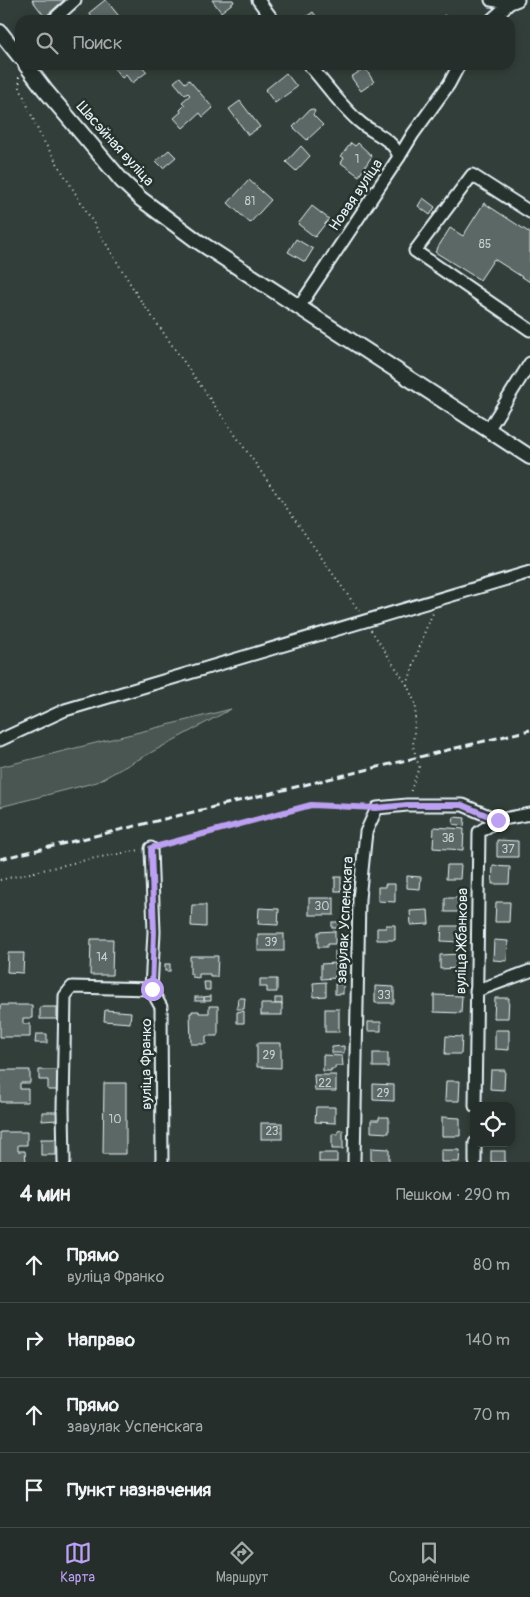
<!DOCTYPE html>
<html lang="ru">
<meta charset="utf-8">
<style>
:root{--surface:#262e2b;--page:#323a37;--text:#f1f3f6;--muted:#a4a8a9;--line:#424a47;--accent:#bca0f2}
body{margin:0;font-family:Pangolin,sans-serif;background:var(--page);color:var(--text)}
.controls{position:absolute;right:15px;bottom:15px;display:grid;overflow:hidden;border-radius:10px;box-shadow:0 2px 8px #0003}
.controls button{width:45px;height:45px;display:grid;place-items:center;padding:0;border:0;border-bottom:1px solid var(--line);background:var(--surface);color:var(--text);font:25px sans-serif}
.stop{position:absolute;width:15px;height:15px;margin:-11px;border:4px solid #bca0f2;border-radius:50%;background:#fff}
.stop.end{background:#bca0f2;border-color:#fff;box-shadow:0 1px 5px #0008}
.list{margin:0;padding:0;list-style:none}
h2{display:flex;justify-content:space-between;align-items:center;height:65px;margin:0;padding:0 20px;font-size:21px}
h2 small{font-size:16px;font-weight:400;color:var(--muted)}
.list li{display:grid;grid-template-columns:32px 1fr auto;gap:15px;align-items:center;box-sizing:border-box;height:75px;padding:0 20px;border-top:1px solid var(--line)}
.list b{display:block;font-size:19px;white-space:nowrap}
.list p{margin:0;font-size:16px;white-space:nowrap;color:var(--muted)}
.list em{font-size:16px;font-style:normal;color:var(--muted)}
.icon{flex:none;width:28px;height:28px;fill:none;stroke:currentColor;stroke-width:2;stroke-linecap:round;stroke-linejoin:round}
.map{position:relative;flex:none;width:530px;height:1162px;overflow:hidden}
.search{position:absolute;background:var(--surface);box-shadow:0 2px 8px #0003;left:15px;right:15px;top:15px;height:55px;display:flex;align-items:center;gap:12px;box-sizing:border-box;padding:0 18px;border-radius:15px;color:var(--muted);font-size:19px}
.sheet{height:365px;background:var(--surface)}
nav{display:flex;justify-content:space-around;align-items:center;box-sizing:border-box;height:70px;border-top:1px solid var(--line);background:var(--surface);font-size:14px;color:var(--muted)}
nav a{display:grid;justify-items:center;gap:2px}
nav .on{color:var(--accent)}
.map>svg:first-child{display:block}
</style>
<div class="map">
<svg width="530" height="1162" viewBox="0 0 530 1162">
<rect width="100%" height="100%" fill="#323e39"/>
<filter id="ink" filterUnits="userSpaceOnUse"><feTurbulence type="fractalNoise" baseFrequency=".02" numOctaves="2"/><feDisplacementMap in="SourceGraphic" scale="10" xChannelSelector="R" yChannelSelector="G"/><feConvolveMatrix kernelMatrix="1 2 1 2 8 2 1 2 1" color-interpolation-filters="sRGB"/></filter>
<g filter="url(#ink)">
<!-- green -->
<polygon fill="#495651" stroke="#98a4a4" points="231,709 97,782 0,807 0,767"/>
<!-- building -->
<g fill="#5c6865" stroke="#e8f1f8">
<polygon points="32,0 64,0 45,17"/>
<polygon points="105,0 106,0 122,20 94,20 89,13"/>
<polygon points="212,0 233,0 234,2 221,12"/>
<polygon points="313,12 319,20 302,20"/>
<polygon points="248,15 252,20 241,20"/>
<polygon points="444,15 452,20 441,20"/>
<polygon points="116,65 141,65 147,72 132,83 126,75 122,78 113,67"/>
<polygon points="365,68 374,82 361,91 351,77"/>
<polygon points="286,73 297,87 275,103 265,90"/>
<polygon points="180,77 185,83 189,80 213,108 203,117 200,113 183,128 174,118 181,112 180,110 185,105 182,102 190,95 188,93 185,95 174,82"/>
<polygon points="240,101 260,127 248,135 229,109"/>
<polygon points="312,109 315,111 313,115 323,125 307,140 293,127 309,110"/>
<polygon points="351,143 355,146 358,143 372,156 359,176 341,163 344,158 341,156"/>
<polygon points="301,146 310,156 296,171 286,162"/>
<polygon points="169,150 176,157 163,168 156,161"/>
<polygon points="249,180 271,200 250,223 228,203"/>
<polygon points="423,198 435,207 430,215 418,206"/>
<polygon points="484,203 530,233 530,282 494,259 480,280 435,252 450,228 463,236"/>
<polygon points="312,206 329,219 315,237 298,224"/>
<polygon points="296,239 313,249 305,262 288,252"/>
<polygon points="454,817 465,818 464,826 453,824"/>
<polygon points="434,827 464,829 463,850 433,848"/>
<polygon points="497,840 518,841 518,857 497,857"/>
<polygon points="447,865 461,865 460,879 446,879"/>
<polygon points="493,866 510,867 509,884 492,884"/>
<polygon points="407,876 421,877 420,889 407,888"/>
<rect x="335" y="877" width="6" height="14"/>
<polygon points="385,884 395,884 395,902 378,901 378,887 385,887"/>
<rect x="309" y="898" width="25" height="17"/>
<rect x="445" y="898" width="14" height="14"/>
<polygon points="496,902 510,902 509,922 495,922"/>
<polygon points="192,905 206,905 206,927 191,926"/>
<polygon points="259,908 279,909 278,925 258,924"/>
<polygon points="428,910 429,924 411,925 410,911"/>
<rect x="332" y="922" width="10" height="6"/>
<polygon points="386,925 395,925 395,940 377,940 377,928 386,928"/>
<polygon points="442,926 460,926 460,942 441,941"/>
<polygon points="335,931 335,944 327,944 327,947 318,947 318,932"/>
<rect x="258" y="934" width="26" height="17"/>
<polygon points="91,939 113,939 112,975 90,975"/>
<polygon points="494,940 508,941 507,961 493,960"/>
<polygon points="343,950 343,960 335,960 335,951"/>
<polygon points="8,953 24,953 23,973 7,972"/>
<polygon points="460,954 460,968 440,969 440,955"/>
<polygon points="190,956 218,956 217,977 210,977 210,974 199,974 199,978 192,977 192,974 190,974"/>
<polygon points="335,963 337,974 335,975 335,978 321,979 321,964"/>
<rect x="165" y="964" width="5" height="7"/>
<polygon points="260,979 277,979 277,992 267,992 267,987 260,987"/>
<polygon points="204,982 210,982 210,990 205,990"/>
<polygon points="326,982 326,996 314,997 313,983"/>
<rect x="335" y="984" width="8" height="10"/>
<polygon points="375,986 394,987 394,1003 375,1003"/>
<polygon points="434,995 462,996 461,1013 434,1012"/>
<polygon points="211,996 211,1001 204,1001 204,997"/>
<rect x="195" y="997" width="9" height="4"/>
<polygon points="238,998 245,998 244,1009 237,1009"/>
<rect x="275" y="998" width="7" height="6"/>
<polygon points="495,998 509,998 508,1018 494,1018"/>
<rect x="261" y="1004" width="21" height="11"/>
<polygon points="0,1005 32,1005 32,1018 23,1018 23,1024 30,1024 30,1037 0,1037"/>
<polygon points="209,1006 218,1006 218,1036 206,1036 206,1044 191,1044 190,1013 192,1013 192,1011 199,1011 199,1013 209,1013"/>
<rect x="40" y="1007" width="17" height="12"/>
<rect x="325" y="1009" width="14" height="23"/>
<polygon points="105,1010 131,1012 130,1023 104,1021"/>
<polygon points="244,1011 244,1023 237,1023 237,1012"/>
<rect x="368" y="1022" width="13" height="9"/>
<polygon points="495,1030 509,1030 509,1050 495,1049"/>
<polygon points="36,1034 47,1034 47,1043 35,1043"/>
<polygon points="446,1036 462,1037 461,1054 445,1054"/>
<polygon points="257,1043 281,1043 281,1068 257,1067"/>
<polygon points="344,1046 344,1053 332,1053 332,1047"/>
<rect x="373" y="1053" width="15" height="14"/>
<polygon points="323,1055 342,1056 343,1066 335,1066 335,1069 331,1069 331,1071 323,1071"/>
<polygon points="0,1070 30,1070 30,1083 20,1083 20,1089 28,1089 28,1102 0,1102"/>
<polygon points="39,1070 57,1070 57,1090 48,1090 48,1080 39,1080"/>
<polygon points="491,1070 505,1070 504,1090 490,1089"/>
<polygon points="314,1075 336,1075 336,1091 315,1091"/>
<polygon points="446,1081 460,1081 459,1101 445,1101"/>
<polygon points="104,1083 126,1083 126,1154 103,1154"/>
<polygon points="373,1084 394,1085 394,1101 373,1100"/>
<polygon points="316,1107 335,1107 335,1123 315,1122"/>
<polygon points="42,1112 57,1112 57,1120 42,1121"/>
<polygon points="379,1117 389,1117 389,1133 371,1132 371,1120 379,1120"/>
<polygon points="442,1117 460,1118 460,1136 442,1136"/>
<rect x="261" y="1123" width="21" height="16"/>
<polygon points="343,1130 343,1149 332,1149 332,1134 338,1134 338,1131"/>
<polygon points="0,1132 27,1132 27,1145 18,1145 18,1151 25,1151 26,1162 0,1162"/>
<rect x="41" y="1139" width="15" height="16"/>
<polygon points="371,1148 389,1149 389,1162 371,1161"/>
<polygon points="441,1150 460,1150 459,1162 441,1162"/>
<rect x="491" y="1151" width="14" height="11"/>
<rect x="319" y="1153" width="18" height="9"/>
</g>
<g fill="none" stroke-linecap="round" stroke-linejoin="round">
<!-- minor casing -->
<g stroke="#e8f1f8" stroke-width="15">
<g id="minor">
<polyline points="258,0 273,20"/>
<polyline points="491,0 510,3"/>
<polyline points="53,20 75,0"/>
<polyline points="491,20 510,3 518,0"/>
<polyline points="399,157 413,134 449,84 459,65"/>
<polyline points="530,212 472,175 415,251 530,330"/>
<path d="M299,307L399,157C394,140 375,134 362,124C342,108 326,84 309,65"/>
<polyline points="488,430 530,363"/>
<polyline points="0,740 65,710 530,572"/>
<polyline points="151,848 154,932 151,989 161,1007 162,1162"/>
<polyline points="476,991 530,971"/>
<polyline points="475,1106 479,832 498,820 530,814"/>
<polyline points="64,1162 63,1109 65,996 72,987 151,989"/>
<polyline points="354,1162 359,899 366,832 377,808 407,805 463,805 498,820"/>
<polyline points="475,1162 475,1143"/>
</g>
</g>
<!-- major casing -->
<g stroke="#e8f1f8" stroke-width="18">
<g id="major">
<polyline points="0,32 20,57"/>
<polyline points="26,65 45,90 122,181 141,199 196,240 239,268 530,457"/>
</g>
</g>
<!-- path -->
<g stroke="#e8f1f8" stroke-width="2" stroke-dasharray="1 4" stroke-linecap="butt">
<polyline points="19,77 20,88 40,135 139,298 359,611"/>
<polyline points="371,630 407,685 416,705 413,746 419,767 410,793"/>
<polyline points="407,685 425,631 433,613"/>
<polyline points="162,845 311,805 367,807"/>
<polyline points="0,880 90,859 140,850"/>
</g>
<!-- minor -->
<use href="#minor" stroke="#26332d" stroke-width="11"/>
<!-- major -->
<use href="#major" stroke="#26332d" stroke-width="14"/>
<!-- rail -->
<polyline stroke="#e8f1f8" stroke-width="3" stroke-dasharray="8 4" stroke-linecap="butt" points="0,859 530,730"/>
</g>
</g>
<g fill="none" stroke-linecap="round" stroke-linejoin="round" filter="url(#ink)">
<!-- route -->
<polyline stroke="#bca0f2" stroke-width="6" points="152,989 154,932 151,848 311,805 376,808 407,805 462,805 498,820"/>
</g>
<g text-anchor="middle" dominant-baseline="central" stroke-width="5" stroke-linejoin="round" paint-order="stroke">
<!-- number labels -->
<g font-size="12" fill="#c5cfd3">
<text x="357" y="159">1</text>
<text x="250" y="201">81</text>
<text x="485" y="244">85</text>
<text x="448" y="838">38</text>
<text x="508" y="849">37</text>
<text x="322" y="906">30</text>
<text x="271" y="942">39</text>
<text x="102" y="957">14</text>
<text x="384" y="995">33</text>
<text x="269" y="1055">29</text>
<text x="325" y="1083">22</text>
<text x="383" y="1093">29</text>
<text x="115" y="1119">10</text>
<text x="272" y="1131">23</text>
</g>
<!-- street labels -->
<g font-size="15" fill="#e8f1f8" stroke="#26332d">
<text transform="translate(115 144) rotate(48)">Шасэйная вуліца</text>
<text transform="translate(356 195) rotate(-56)">Новая вуліца</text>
<text transform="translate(345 920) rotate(-87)">завулак Успенскага</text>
<text transform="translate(462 941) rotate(-89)">вуліца Жбанкова</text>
<text transform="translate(146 1064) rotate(-90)">вуліца Франко</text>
</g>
</g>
</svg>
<div class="controls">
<button><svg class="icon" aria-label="locate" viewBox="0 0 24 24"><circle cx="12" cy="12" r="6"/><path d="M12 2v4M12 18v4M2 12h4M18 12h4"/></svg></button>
</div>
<div class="stop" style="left:152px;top:989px"></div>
<div class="stop end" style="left:498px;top:820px"></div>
<div class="search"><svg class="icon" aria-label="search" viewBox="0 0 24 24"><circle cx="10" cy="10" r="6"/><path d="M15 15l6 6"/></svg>Поиск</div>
</div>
<section class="sheet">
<h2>4 мин<small>Пешком · 290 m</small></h2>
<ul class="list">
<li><svg class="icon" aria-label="ahead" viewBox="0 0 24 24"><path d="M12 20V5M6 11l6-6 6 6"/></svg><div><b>Прямо</b><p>вуліца Франко</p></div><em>80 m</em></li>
<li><svg class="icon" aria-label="right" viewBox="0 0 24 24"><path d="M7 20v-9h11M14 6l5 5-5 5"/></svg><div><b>Направо</b></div><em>140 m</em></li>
<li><svg class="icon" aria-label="ahead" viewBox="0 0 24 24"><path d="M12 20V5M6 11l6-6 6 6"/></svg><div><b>Прямо</b><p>завулак Успенскага</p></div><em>70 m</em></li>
<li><svg class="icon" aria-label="arrive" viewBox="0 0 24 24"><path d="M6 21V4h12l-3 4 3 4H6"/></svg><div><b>Пункт назначения</b></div></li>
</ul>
</section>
<nav>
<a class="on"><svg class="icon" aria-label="map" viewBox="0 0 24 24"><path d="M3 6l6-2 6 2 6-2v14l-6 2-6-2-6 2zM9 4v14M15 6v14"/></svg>Карта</a>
<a><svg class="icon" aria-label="directions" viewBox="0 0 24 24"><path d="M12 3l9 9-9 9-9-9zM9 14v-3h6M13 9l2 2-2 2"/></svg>Маршрут</a>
<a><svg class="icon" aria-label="saved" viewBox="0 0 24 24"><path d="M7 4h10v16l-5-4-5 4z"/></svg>Сохранённые</a>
</nav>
